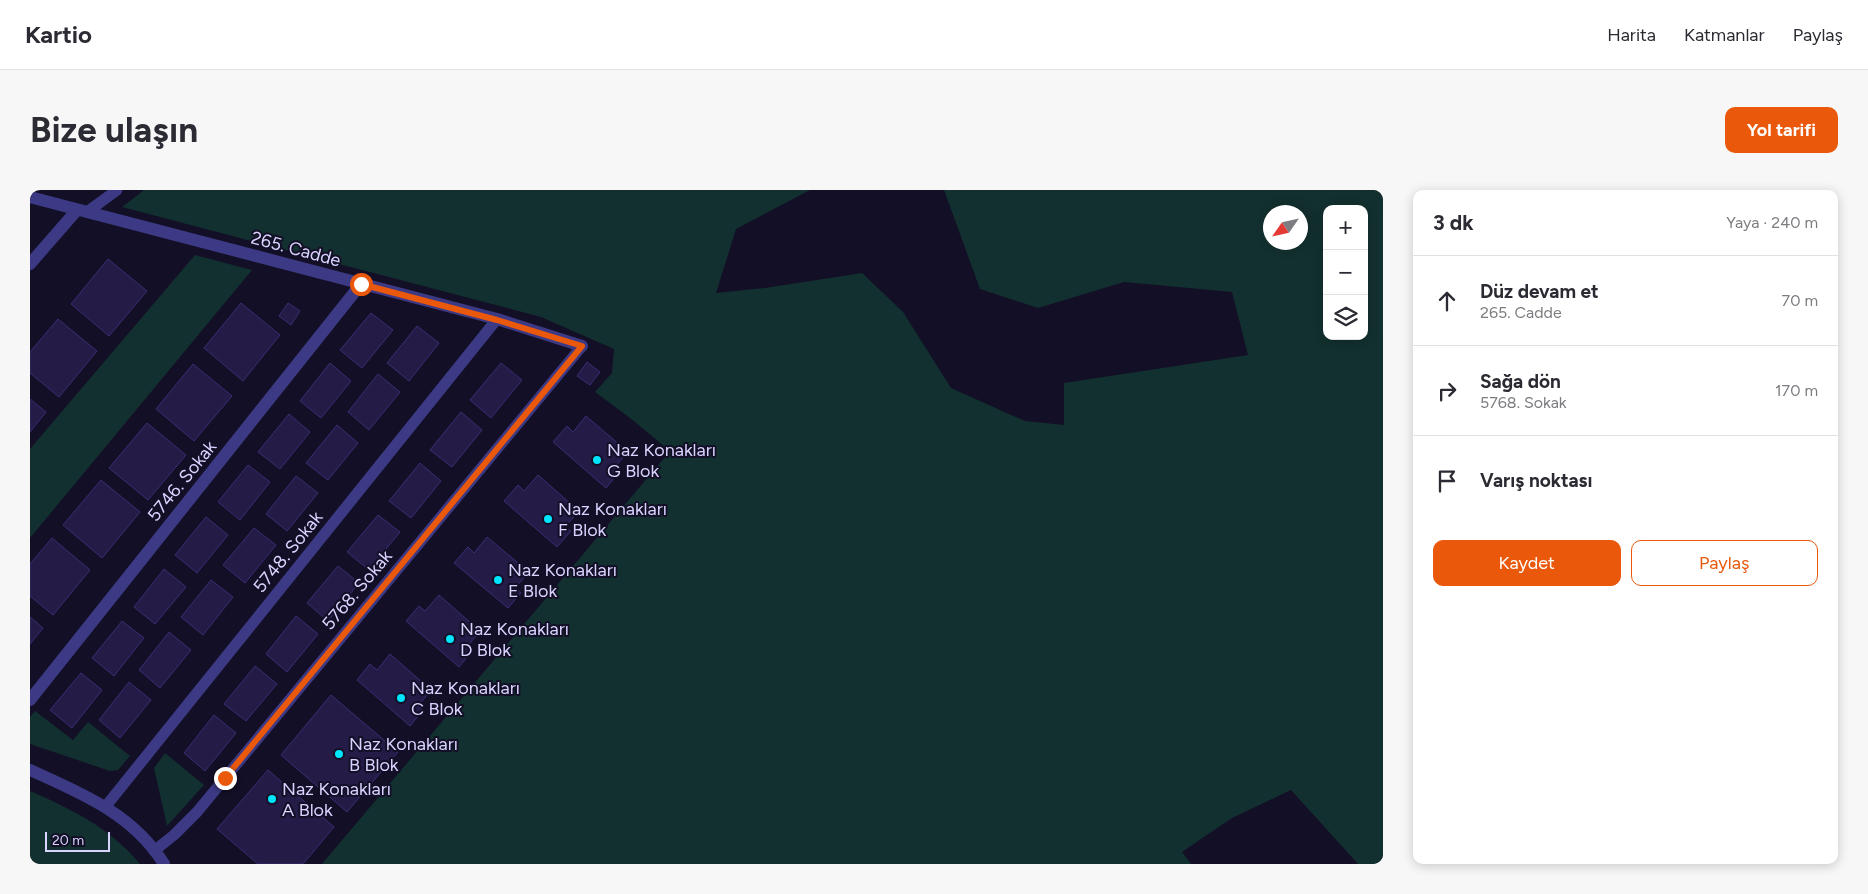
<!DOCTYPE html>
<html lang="tr">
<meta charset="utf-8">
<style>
:root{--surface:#fff;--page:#f7f7f7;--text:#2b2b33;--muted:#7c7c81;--line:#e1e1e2;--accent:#ea580c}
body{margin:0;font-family:Figtree,sans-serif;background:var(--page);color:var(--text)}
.controls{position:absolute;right:15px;top:15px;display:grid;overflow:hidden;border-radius:10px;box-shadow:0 2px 12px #0003}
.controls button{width:45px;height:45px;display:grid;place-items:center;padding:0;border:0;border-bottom:1px solid var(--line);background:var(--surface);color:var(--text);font:25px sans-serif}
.compass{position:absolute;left:1233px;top:15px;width:45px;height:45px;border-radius:50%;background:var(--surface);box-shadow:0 2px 12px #0003;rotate:236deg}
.scale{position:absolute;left:15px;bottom:12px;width:65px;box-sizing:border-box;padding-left:5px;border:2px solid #d9d4ff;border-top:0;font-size:14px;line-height:18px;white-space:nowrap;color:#d9d4ff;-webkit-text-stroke:4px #130f26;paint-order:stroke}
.stop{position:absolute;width:15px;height:15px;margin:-11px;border:4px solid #ea580c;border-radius:50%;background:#fff}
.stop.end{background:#ea580c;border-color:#fff;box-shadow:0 1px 5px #0008}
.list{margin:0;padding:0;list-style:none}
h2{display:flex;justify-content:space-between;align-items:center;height:65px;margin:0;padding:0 20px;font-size:21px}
h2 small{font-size:16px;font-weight:400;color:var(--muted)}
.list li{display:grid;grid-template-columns:32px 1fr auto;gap:15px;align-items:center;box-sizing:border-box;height:90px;padding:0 20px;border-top:1px solid var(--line)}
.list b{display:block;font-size:19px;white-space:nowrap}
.list p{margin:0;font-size:16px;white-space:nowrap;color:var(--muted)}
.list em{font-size:16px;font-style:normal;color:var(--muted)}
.actions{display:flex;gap:10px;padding:15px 20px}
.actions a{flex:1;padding:11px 0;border:1px solid var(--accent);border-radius:10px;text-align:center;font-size:18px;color:var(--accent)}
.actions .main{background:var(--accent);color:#fff}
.icon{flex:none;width:28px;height:28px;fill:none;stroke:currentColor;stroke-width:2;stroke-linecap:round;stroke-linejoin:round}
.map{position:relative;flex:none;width:1353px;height:674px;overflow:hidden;border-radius:10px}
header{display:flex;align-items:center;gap:30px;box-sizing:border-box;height:70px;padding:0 25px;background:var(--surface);border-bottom:1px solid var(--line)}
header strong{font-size:24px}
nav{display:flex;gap:28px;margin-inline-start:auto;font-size:18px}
.intro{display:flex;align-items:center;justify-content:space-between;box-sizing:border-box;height:120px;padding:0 30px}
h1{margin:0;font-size:35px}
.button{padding:12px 22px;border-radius:10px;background:var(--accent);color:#fff;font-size:18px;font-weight:700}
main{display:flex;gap:30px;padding:0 30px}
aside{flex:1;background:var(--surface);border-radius:10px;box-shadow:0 2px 12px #0003}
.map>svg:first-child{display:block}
</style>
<header>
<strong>Kartio</strong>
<nav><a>Harita</a><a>Katmanlar</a><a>Paylaş</a></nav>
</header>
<div class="intro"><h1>Bize ulaşın</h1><a class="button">Yol tarifi</a></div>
<main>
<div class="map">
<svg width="1353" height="674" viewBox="0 0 1353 674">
<rect width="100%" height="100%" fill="#130f26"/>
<!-- green -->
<g fill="#12302f" fill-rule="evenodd">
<path d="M114,0H780L706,39L686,103L735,98L832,83L873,122L921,198L995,231L1034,235V193L1218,165L1202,102L1094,92L1008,118L950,99L914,0H1353V674H1328L1261,600L1202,628L1152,662L1161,674H292L640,261L600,228L565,202L582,183L584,159L511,127L92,17ZM1297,19H1334V146H1297ZM1240,22H1270V52H1240Z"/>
<polygon points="165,65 222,80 0,348 0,259"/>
<polygon points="5,521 43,550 58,532 100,566 88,580 80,581 0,554 0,527"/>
<polygon points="135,563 174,595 137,636 124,578"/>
<path d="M0,601C43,620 79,637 110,674H0Z"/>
</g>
<!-- building -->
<g fill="#241b47" stroke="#3b2d73">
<polygon points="78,69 117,101 79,146 41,114"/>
<polygon points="211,113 250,145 213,191 174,158"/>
<polygon points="258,113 270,121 261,135 249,126"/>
<polygon points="341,123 363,140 332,178 310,160"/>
<polygon points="28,129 67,161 29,207 0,183 0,162"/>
<polygon points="387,136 409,153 379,191 357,173"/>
<polygon points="557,172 570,182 560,195 547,186"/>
<polygon points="300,173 321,191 291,228 270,211"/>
<polygon points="471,173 492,190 461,228 440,210"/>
<polygon points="163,174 202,206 164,251 126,219"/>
<polygon points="348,184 370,202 339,240 318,222"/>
<polygon points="0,209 16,222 0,242"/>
<polygon points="431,222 452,240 422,277 400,260"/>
<polygon points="259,224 280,242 250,279 228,262"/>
<polygon points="556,226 598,262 584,278 589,282 576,298 523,252 537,236 543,242"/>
<polygon points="117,233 156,265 118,310 79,278"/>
<polygon points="307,235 328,253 298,290 276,273"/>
<polygon points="390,273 411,291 381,328 359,311"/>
<polygon points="218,275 240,292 210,330 188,312"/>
<polygon points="508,285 549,321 535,337 541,341 527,357 474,311 488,295 494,301"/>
<polygon points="266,286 288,303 257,341 236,324"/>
<polygon points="71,290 110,322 72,368 33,335"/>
<polygon points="348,325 370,342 339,380 317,362"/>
<polygon points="176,327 198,345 167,383 145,365"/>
<polygon points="224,338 246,355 215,393 193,375"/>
<polygon points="457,347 499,382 485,398 491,403 478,418 424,373 438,357 444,363"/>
<polygon points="22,348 60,380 23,425 0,406 0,374"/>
<polygon points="308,376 329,393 298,431 277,413"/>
<polygon points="134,379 156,397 125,434 104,417"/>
<polygon points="181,390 203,407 173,445 151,427"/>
<polygon points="409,405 450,441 437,457 442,461 429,477 376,431 389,416 395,421"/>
<polygon points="266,426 288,444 257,482 236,464"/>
<polygon points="0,427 13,438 0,454"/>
<polygon points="92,431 114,448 84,486 62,468"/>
<polygon points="139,442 161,460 130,498 109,480"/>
<polygon points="360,464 401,500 388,516 393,520 380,536 327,490 340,474 347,480"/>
<polygon points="225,476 247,494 216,531 194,514"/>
<polygon points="51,483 72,500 42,538 20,520"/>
<polygon points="99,492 121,510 90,548 69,530"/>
<polygon points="301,505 368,562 317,622 251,565"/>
<polygon points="184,525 206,543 175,581 154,563"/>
<polygon points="238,580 304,637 273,674 228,674 187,639"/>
</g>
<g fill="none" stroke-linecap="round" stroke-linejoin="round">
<!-- lane -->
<g stroke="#3d3a85" stroke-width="11">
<polyline points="57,22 87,0"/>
<polyline points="76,616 467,129"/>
<polyline points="124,661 144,645 167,622 552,156"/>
</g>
<!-- street -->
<g stroke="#3d3a85" stroke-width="12">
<polyline points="0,7 467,129 552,156"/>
<polyline points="0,74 47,20"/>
<polyline points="0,510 331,94"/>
<path d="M0,580C51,603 103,624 134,674"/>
</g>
</g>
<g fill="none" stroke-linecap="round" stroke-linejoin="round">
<!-- route -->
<polyline stroke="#ea580c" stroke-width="6" points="195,588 552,156 467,130 331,94"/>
</g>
<!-- markers -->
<g fill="#00e5ff" stroke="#130f26" stroke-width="2">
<circle cx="567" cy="270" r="5"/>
<circle cx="518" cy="329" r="5"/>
<circle cx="468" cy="390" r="5"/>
<circle cx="420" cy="449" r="5"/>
<circle cx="371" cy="508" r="5"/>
<circle cx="309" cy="564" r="5"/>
<circle cx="242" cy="609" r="5"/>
</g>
<g text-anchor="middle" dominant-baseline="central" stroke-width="4" stroke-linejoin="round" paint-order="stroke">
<!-- street labels -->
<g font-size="18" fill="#d9d4ff" stroke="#130f26">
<text transform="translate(266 59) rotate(15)">265. Cadde</text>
<text transform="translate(152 291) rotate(-51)">5746. Sokak</text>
<text transform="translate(258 362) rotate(-51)">5748. Sokak</text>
<text transform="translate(327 400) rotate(-50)">5768. Sokak</text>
</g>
<!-- poi labels -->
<g font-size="18" fill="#d9d4ff" stroke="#130f26" text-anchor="start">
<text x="577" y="260">Naz Konakları<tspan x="577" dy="21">G Blok</tspan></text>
<text x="528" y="319">Naz Konakları<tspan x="528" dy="21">F Blok</tspan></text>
<text x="478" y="380">Naz Konakları<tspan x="478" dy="21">E Blok</tspan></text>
<text x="430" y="439">Naz Konakları<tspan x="430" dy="21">D Blok</tspan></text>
<text x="381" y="498">Naz Konakları<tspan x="381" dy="21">C Blok</tspan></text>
<text x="319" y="554">Naz Konakları<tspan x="319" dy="21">B Blok</tspan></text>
<text x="252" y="599">Naz Konakları<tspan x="252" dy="21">A Blok</tspan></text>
</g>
</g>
</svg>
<div class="controls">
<button>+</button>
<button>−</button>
<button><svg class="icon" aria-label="layers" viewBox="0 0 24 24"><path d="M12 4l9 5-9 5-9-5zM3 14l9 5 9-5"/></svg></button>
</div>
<svg class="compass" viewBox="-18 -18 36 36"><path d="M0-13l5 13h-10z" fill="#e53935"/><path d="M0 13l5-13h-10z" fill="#7c7c81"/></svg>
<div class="scale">20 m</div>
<div class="stop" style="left:331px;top:94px"></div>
<div class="stop end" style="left:195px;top:588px"></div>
</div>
<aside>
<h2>3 dk<small>Yaya · 240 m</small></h2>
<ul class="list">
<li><svg class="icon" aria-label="ahead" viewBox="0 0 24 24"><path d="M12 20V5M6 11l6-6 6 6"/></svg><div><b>Düz devam et</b><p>265. Cadde</p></div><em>70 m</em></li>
<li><svg class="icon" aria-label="right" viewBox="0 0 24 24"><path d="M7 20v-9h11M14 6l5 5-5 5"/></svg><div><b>Sağa dön</b><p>5768. Sokak</p></div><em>170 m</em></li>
<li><svg class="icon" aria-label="arrive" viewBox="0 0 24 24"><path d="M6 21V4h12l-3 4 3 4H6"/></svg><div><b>Varış noktası</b></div></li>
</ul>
<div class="actions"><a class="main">Kaydet</a><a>Paylaş</a></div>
</aside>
</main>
